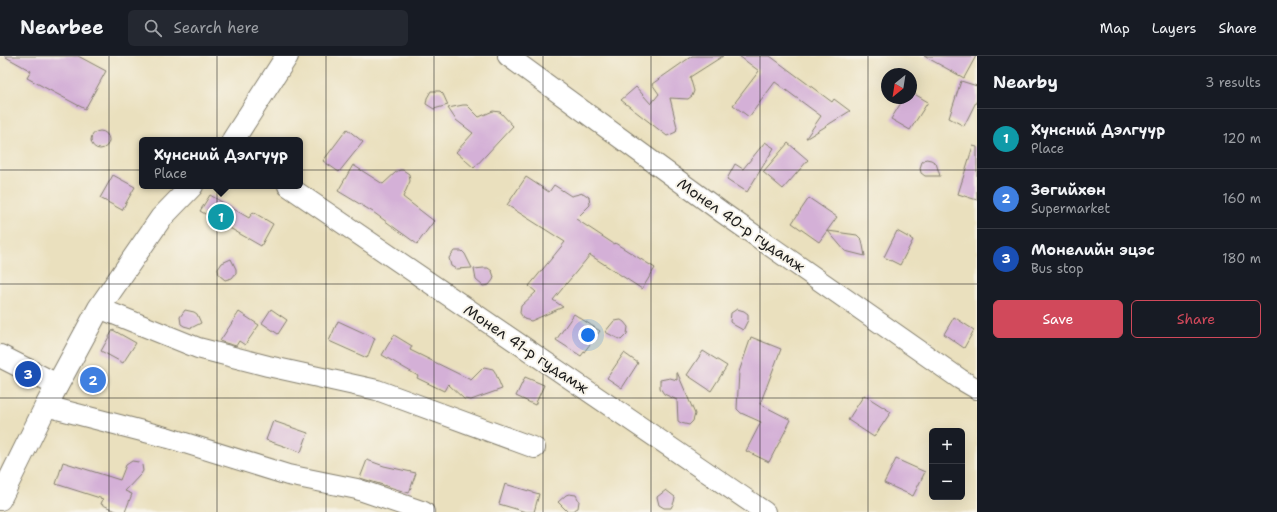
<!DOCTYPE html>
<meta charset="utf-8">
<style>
:root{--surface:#171b24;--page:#242831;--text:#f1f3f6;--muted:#9ea1a6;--line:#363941;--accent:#d1495b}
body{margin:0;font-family:"Shantell Sans",sans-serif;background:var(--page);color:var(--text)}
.controls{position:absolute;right:12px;bottom:12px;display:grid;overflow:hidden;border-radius:6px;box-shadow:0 4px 16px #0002}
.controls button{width:36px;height:36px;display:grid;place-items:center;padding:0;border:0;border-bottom:1px solid var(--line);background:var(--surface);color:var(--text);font:20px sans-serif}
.compass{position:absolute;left:881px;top:12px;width:36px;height:36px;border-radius:50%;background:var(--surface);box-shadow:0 4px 16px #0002;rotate:210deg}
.you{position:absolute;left:588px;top:279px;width:14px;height:14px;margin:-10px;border:3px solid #fff;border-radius:50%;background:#1a73e8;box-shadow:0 0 0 6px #1a73e833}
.badge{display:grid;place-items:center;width:26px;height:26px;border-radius:50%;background:var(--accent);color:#fff;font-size:13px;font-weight:700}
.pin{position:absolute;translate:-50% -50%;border:2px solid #fff;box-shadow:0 1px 4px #0006}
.popup{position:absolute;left:139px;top:81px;width:164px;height:52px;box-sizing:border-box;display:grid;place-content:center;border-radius:6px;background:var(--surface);filter:drop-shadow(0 1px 3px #0005);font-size:13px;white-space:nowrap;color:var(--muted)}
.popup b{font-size:15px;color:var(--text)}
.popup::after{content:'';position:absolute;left:50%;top:100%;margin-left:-8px;border:8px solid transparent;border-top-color:var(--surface)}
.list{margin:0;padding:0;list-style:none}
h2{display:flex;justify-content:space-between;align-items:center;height:52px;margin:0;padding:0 16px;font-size:17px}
h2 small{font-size:13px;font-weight:400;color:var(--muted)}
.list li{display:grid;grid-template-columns:26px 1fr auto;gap:12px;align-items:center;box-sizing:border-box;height:60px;padding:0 16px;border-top:1px solid var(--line)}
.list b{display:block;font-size:15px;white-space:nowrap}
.list p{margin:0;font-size:13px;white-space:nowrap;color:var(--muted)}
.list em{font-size:13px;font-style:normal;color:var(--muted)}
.actions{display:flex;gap:8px;padding:12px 16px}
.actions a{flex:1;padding:9px 0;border:1px solid var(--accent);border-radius:6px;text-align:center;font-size:14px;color:var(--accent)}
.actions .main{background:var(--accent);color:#fff}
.icon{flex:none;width:22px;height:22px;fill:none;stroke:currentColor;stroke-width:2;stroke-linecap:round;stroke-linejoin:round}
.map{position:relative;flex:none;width:977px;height:456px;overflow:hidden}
header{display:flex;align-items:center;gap:24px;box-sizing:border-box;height:56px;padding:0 20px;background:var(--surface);border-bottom:1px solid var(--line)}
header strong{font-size:19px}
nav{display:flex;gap:22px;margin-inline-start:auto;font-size:14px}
.search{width:280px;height:36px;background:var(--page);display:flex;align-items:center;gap:10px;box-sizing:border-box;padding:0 14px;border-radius:6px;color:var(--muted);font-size:15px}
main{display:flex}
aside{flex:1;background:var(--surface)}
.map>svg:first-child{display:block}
</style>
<header>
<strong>Nearbee</strong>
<div class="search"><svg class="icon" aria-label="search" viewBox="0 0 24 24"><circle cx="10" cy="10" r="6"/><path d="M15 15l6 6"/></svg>Search here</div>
<nav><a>Map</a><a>Layers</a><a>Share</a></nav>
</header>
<main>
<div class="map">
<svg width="977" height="456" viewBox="0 0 977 456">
<rect width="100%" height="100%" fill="#f7f3e8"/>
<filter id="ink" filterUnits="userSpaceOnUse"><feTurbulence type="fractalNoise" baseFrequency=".025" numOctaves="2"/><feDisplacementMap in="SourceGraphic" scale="8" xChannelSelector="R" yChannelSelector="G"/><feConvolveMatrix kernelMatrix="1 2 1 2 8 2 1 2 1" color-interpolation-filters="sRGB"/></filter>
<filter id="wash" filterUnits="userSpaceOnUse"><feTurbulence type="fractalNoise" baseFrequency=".012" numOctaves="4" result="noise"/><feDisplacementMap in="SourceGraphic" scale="16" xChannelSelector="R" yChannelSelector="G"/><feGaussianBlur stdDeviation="0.9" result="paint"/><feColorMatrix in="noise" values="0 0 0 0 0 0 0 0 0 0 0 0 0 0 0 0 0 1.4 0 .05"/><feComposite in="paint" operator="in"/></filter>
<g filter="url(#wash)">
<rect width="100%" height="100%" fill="#eae0be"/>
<g id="blocks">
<!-- building -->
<g fill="#d4b0d7">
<polygon points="4,0 78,0 106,15 85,53 27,22 31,15"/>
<polygon points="692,0 723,0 690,21 694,35 692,40 688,43 670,42 677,71 676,76 667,80 621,44 636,31 651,48 659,38 652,28"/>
<polygon points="739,0 770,0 832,46 834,43 850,55 807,82 806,82 821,60 775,26 749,61 733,49 759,15"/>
<polygon points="924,0 976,0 964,22"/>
<polygon points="961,25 977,30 977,44 964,70 949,62"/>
<polygon points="431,35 440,35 443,38 448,49 434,53 426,48 427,42"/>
<polygon points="911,36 928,46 910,74 891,63 904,42 911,42"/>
<polygon points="463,49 467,49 479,61 493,55 500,56 513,70 474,112 456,96 473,77 456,64 448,52"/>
<polygon points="347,73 363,86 339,116 323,105"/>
<circle cx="100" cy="84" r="9"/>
<polygon points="765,86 774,92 747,136 727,123 735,108 743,113"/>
<polygon points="788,87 808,104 783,133 763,116"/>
<polygon points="973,90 977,91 977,144 958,138"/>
<polygon points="926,103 931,104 936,107 940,120 925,120 921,117 920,112 922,106"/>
<polygon points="353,109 383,128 396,116 400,114 403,114 409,118 410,125 403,141 434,165 417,188 373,156 338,135"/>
<polygon points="113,119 135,131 122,154 100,142"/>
<polygon points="526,121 549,136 554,129 571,140 583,137 589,141 590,149 576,163 614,188 615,187 655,212 642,233 590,199 553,244 563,251 531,265 524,263 520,257 521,250 536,236 529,230 565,186 507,149"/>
<polygon points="210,139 249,162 253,156 273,168 261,190 200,155"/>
<polygon points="809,142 837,161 819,186 792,167"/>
<polygon points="828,175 857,179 862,184 865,200 845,195"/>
<polygon points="897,175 913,184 900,209 884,201"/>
<polygon points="454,195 462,195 465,198 472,212 456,213 451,210 449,202"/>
<polygon points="231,203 236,213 236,217 232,222 225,224 219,219 218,213 222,207"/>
<polygon points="484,212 488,212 492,215 494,221 493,224 489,229 483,230 476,224 474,213"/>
<polygon points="271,253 287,264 278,278 262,267"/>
<polygon points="737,253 744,255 748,258 748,264 743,274 734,269 730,266 731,257"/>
<polygon points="185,254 194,256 197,258 201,267 191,272 184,270 181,268 180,261"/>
<polygon points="239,256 259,269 245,289 239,285 236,290 222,286 220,285"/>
<polygon points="574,258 600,275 581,300 556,284"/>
<polygon points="954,261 974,274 964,292 944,278"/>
<polygon points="621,264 624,266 628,271 627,278 621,284 605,276 614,265"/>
<polygon points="338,265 375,282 367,302 329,285"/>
<polygon points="113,274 136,287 123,307 101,295"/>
<polygon points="394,279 412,290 410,294 471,324 484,311 493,313 495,316 502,333 471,344 464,343 448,328 444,335 417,322 418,320 382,299"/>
<polygon points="751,281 781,293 760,348 791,364 769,406 746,395 761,366 741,357 737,353 739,316"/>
<polygon points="703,295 727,310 711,335 687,319"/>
<polygon points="624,297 638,307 622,332 607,322"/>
<polygon points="677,316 695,358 693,365 689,369 681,367 678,365 677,344 664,338 660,332 660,324 670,322 677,324"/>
<polygon points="525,321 544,329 535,349 516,340"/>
<polygon points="864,339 891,356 874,381 848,364"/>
<polygon points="273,365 308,377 301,396 266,384"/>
<polygon points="896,403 925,416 913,440 884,427"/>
<polygon points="367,404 384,410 416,417 409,437 360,422"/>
<polygon points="132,405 139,406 142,409 143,415 141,418 125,435 132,438 125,456 118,456 101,448 103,443 56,428 63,406 120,424 126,409"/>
<polygon points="505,428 539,438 534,456 526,456 499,448"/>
<polygon points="666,434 675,441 674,446 671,452 664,452 659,449 657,441"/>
<polygon points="569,438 576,439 579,445 578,452 572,455 567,455 558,446 566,439"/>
</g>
</g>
</g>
<g filter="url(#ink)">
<use href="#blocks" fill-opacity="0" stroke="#837e6d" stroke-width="1"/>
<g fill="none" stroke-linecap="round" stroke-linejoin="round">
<!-- street casing -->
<g stroke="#837e6d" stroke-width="22">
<g id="street">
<polyline points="508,0 723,157 960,323 977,333"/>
<polyline points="288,130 765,456"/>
<polyline points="99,252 198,292 268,310 377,334 535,392"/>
<polyline points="46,350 169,382 288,419 357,433 424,456"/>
</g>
</g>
<!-- secondary casing -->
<g stroke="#837e6d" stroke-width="24">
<g id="secondary">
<polyline points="233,84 287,0"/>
<polyline points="0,300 57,329"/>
<polyline points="0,443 46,350 99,252 161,162 192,130"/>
</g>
</g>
<!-- street -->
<use href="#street" stroke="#fff" stroke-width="20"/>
<!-- secondary -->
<use href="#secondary" stroke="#fff" stroke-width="22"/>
</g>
</g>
<!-- grid -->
<path fill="none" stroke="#1c1c1c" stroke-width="1" stroke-opacity="0.55" d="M109,0V456M217,0V456M326,0V456M434,0V456M543,0V456M651,0V456M760,0V456M868,0V456M0,114H977M0,228H977M0,342H977"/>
<g text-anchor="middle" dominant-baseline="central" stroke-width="4" stroke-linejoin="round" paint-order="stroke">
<!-- street labels -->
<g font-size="15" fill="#1c1c1c" stroke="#f7f3e8">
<text transform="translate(741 169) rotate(35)">Монел 40-р гудамж</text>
<text transform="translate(526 293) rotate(34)">Монел 41-р гудамж</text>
</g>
</g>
</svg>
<div class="controls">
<button>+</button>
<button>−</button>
</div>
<svg class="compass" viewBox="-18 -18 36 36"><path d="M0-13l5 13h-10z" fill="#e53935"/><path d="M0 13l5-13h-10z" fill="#9ea1a6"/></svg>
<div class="you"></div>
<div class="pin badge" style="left:221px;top:161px;background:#0f9aa8">1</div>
<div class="popup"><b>Хүнсний Дэлгүүр</b>Place</div>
<div class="pin badge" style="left:93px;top:324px;background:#3f7fe0">2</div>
<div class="pin badge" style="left:28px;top:318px;background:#1a4fb4">3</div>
</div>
<aside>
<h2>Nearby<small>3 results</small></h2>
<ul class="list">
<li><span class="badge" style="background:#0f9aa8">1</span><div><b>Хүнсний Дэлгүүр</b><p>Place</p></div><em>120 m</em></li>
<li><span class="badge" style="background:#3f7fe0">2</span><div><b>Зөгийхөн</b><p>Supermarket</p></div><em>160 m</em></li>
<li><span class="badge" style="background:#1a4fb4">3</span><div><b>Монелийн эцэс</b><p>Bus stop</p></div><em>180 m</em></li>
</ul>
<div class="actions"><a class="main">Save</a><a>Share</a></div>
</aside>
</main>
